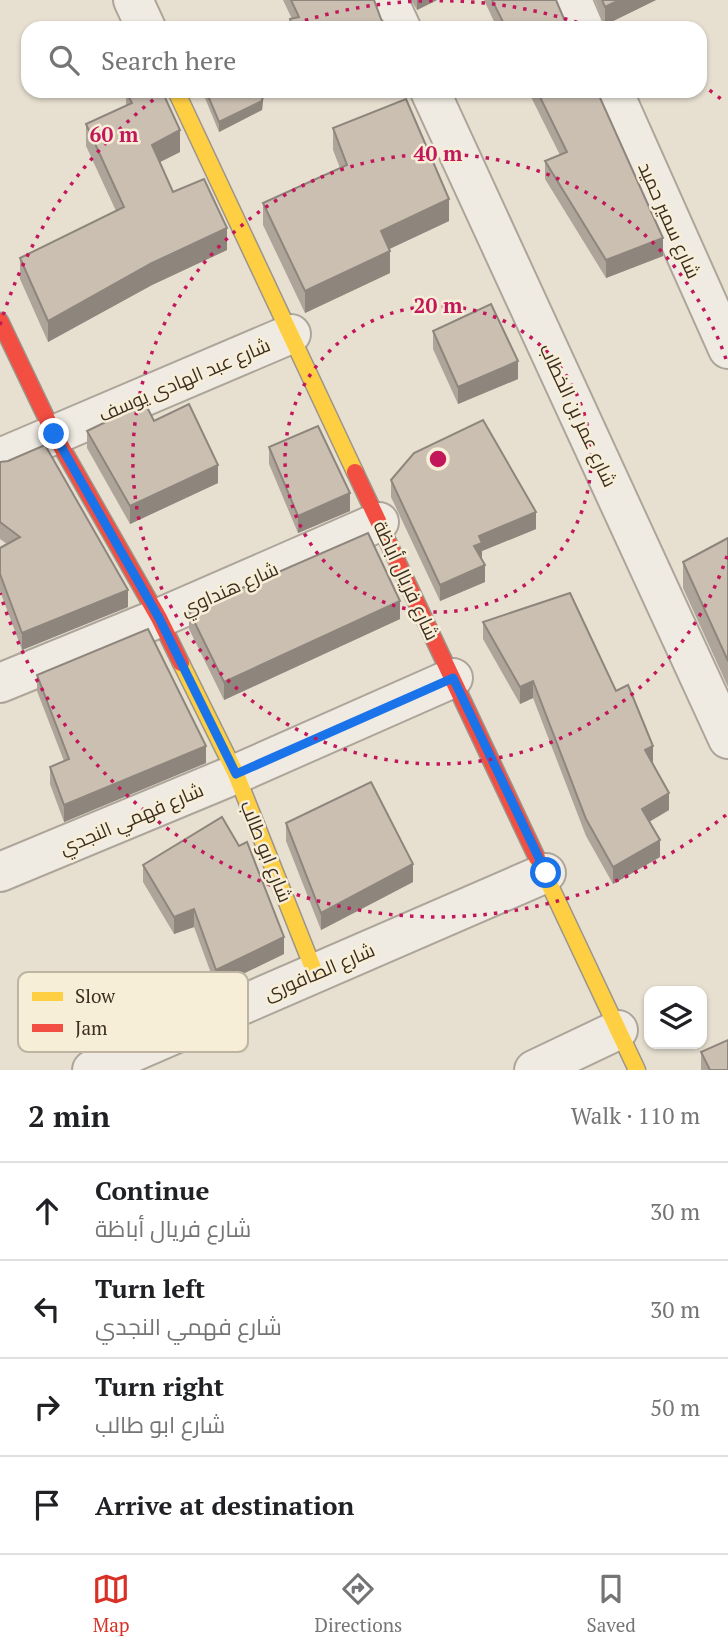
<!DOCTYPE html>
<meta charset="utf-8">
<style>
:root{--surface:#fff;--page:#f6f6f6;--text:#202124;--muted:#757577;--line:#e0e0e0;--accent:#d93025}
body{margin:0;font-family:"PT Serif",Cairo,serif;background:var(--page);color:var(--text)}
.controls{position:absolute;right:21px;bottom:21px;display:grid;overflow:hidden;border-radius:14px;box-shadow:0 2px 5px #0004}
.controls button{width:63px;height:63px;display:grid;place-items:center;padding:0;border:0;border-bottom:2px solid var(--line);background:var(--surface);color:var(--text);font:35px sans-serif}
.stop{position:absolute;width:21px;height:21px;margin:-16px;border:5px solid #1a73e8;border-radius:50%;background:#fff}
.stop.end{background:#1a73e8;border-color:#fff;box-shadow:0 2px 7px #0008}
.list{margin:0;padding:0;list-style:none}
h2{display:flex;justify-content:space-between;align-items:center;height:91px;margin:0;padding:0 28px;font-size:30px}
h2 small{font-size:23px;font-weight:400;color:var(--muted)}
.list li{display:grid;grid-template-columns:46px 1fr auto;gap:21px;align-items:center;box-sizing:border-box;height:98px;padding:0 28px;border-top:2px solid var(--line)}
.list b{display:block;font-size:26px;white-space:nowrap}
.list p{margin:0;font-size:23px;white-space:nowrap;color:var(--muted)}
.list em{font-size:23px;font-style:normal;color:var(--muted)}
.icon{flex:none;width:38px;height:38px;fill:none;stroke:currentColor;stroke-width:2;stroke-linecap:round;stroke-linejoin:round}
.map{position:relative;flex:none;width:728px;height:1070px;overflow:hidden}
.search{position:absolute;background:var(--surface);box-shadow:0 2px 5px #0004;left:21px;right:21px;top:21px;height:77px;display:flex;align-items:center;gap:18px;box-sizing:border-box;padding:0 24px;border-radius:21px;color:var(--muted);font-size:26px}
.sheet{height:483px;background:var(--surface)}
nav{display:flex;justify-content:space-around;align-items:center;box-sizing:border-box;height:98px;border-top:2px solid var(--line);background:var(--surface);font-size:19px;color:var(--muted)}
nav a{display:grid;justify-items:center;gap:4px}
nav .on{color:var(--accent)}
.map>svg:first-child{display:block}
</style>
<div class="map">
<svg width="728" height="1070" viewBox="0 0 728 1070">
<rect width="100%" height="100%" fill="#e7e0d1"/>
<g fill="none" stroke-linecap="round" stroke-linejoin="round">
<!-- street casing -->
<g stroke="#ada599" stroke-width="42">
<g id="street">
<polyline points="133,0 146,28"/>
<polyline points="388,0 401,28"/>
<polyline points="572,0 584,28"/>
<polyline points="430,91 728,739"/>
<polyline points="613,91 728,349"/>
<polyline points="0,458 291,334"/>
<polyline points="0,683 159,618 379,522"/>
<polyline points="0,872 236,774 453,678"/>
<polyline points="92,1070 546,873"/>
<polyline points="534,1070 618,1030"/>
</g>
</g>
<!-- slow casing -->
<g stroke="#9c958a" stroke-width="19">
<g id="slow">
<polyline points="176,91 355,472"/>
<polyline points="181,663 236,774 315,973"/>
<polyline points="537,858 637,1070"/>
</g>
</g>
<!-- jam casing -->
<g stroke="#9c958a" stroke-width="19">
<g id="jam">
<polyline points="0,321 54,434 159,618 181,663"/>
<polyline points="355,472 537,858"/>
</g>
</g>
<!-- street -->
<use href="#street" stroke="#efebe3" stroke-width="38"/>
<!-- slow -->
<use href="#slow" stroke="#ffcf43" stroke-width="16"/>
<!-- jam -->
<use href="#jam" stroke="#f24e42" stroke-width="16"/>
</g>
<!-- wall -->
<g fill="#afa499">
<polygon points="283,0 374,0 381,19 388,28 290,28 290,19 292,19"/>
<polygon points="411,0 437,0 417,10"/>
<polygon points="484,0 556,0 564,19 571,28 573,28 497,28"/>
<polygon points="595,0 656,0 605,25"/>
<polygon points="202,91 264,91 262,110 219,132"/>
<polygon points="528,91 597,91 663,256 606,278 545,179 545,161 560,155"/>
<polygon points="126,92 180,152 160,162 173,192 227,250 152,285 48,342 20,279 20,258 116,211 86,146 86,124 126,106"/>
<polygon points="333,128 449,221 389,249 390,273 305,313 263,225 263,203 340,168 333,150"/>
<polygon points="433,331 518,379 458,404 433,349"/>
<polygon points="154,421 218,483 130,524 87,448 87,431"/>
<polygon points="269,447 350,511 298,533 269,464"/>
<polygon points="0,462 128,607 22,650 0,591 0,548 7,544 0,539"/>
<polygon points="391,480 536,529 482,551 482,560 485,582 440,601 391,497"/>
<polygon points="728,538 728,687 683,588 683,562"/>
<polygon points="189,611 400,619 224,700 189,629"/>
<polygon points="483,622 616,691 653,763 669,810 649,822 660,857 613,884 586,836 533,698 520,704 483,639"/>
<polygon points="37,675 206,763 64,822 50,784 50,767 64,761 37,691"/>
<polygon points="286,823 413,882 321,930 286,841"/>
<polygon points="143,865 284,954 216,987 194,927 174,934 143,882"/>
<polygon points="701,1052 728,1070 701,1070"/>
</g>
<!-- shaded-wall -->
<g fill="#8e867d">
<polygon points="417,0 437,0 417,10"/>
<polygon points="619,0 656,0 605,25 605,7"/>
<polygon points="263,91 264,91 262,110 219,132 219,122"/>
<polygon points="180,130 180,152 152,166 152,145"/>
<polygon points="449,199 449,221 381,253 381,231"/>
<polygon points="227,228 227,250 152,285 48,342 48,321 152,263"/>
<polygon points="663,238 663,256 606,278 606,260"/>
<polygon points="390,251 390,273 305,313 305,291"/>
<polygon points="518,361 518,379 458,404 458,387"/>
<polygon points="218,465 218,483 130,524 130,506"/>
<polygon points="350,493 350,511 298,533 298,516"/>
<polygon points="536,512 536,529 482,551 482,559 474,546 479,536"/>
<polygon points="485,565 485,582 440,601 440,585"/>
<polygon points="128,590 128,607 22,650 22,633"/>
<polygon points="400,601 400,619 224,700 224,682"/>
<polygon points="533,681 533,698 520,704 520,687"/>
<polygon points="206,746 206,763 64,822 64,805"/>
<polygon points="653,746 653,763 645,767 645,750"/>
<polygon points="669,793 669,810 642,826 642,809"/>
<polygon points="660,840 660,857 613,884 613,867"/>
<polygon points="413,864 413,882 321,930 321,913"/>
<polygon points="194,909 194,927 174,934 174,917"/>
<polygon points="284,937 284,954 216,987 216,970"/>
</g>
<!-- building -->
<g fill="#cbbfb2" stroke="#8e867d" stroke-width="2">
<polygon points="291,0 374,0 381,19 388,28 293,28 290,19 299,17"/>
<polygon points="492,0 556,0 564,19 571,28 573,28 506,28"/>
<polygon points="602,0 619,0 605,7"/>
<polygon points="127,91 162,91 180,130 152,145 173,192 204,179 227,228 152,263 48,321 20,258 124,207 86,124 132,103 126,92"/>
<polygon points="206,91 263,91 262,101 219,122"/>
<polygon points="537,91 597,91 663,238 606,260 545,161 567,152"/>
<polygon points="406,99 449,199 381,231 390,251 305,291 263,203 347,165 333,128"/>
<polygon points="491,304 518,361 458,387 433,331"/>
<polygon points="145,403 154,421 189,404 218,465 130,506 87,431"/>
<polygon points="483,420 536,512 479,536 482,543 474,546 485,565 440,585 391,480 414,453"/>
<polygon points="318,426 350,493 298,516 269,447"/>
<polygon points="45,445 128,590 22,633 0,574 0,548 20,537 0,522 0,462 8,461"/>
<polygon points="368,533 400,601 224,682 189,611"/>
<polygon points="728,538 728,661 683,562"/>
<polygon points="570,593 616,691 628,685 653,746 645,750 669,793 642,809 660,840 613,867 586,819 533,681 520,687 483,622"/>
<polygon points="148,629 206,746 64,805 50,767 69,759 37,675"/>
<polygon points="371,782 413,864 321,913 286,823"/>
<polygon points="222,817 239,846 247,842 284,937 216,970 194,909 174,917 143,865"/>
<polygon points="728,1040 728,1070 710,1070 701,1052"/>
</g>
<g fill="none" stroke-linecap="round" stroke-linejoin="round">
<!-- route -->
<polyline stroke="#1a73e8" stroke-width="9" points="54,434 159,618 236,774 453,678 546,873"/>
</g>
<!-- distance rings -->
<g fill="none" stroke="#c2185b" stroke-width="3.5" stroke-dasharray="3.5 7">
<circle cx="438" cy="459" r="153"/>
<path d="M727 556A305 305 0 1 1 727 362"/>
<path d="M726 815A458 458 0 0 1 0 593M0 325A458 458 0 0 1 162 93M285 27A458 458 0 0 1 591 27M701 84A458 458 0 0 1 726 103"/>
</g>
<g text-anchor="middle" dominant-baseline="central" stroke-width="5" stroke-linejoin="round" paint-order="stroke">
<!-- street labels -->
<g font-size="19" fill="#3d2e20" stroke="#f7eed8">
<text transform="translate(670 220) rotate(66)">شارع سمير حميد</text>
<text transform="translate(184 379) rotate(-23)">شارع عبد الهادى يوسف</text>
<text transform="translate(579 415) rotate(65)">شارع عمر بن الخطاب</text>
<text transform="translate(407 580) rotate(65)">شارع فريال أباظة</text>
<text transform="translate(229 588) rotate(-24)">شارع هنداوي</text>
<text transform="translate(131 818) rotate(-23)">شارع فهمي النجدي</text>
<text transform="translate(267 851) rotate(68)">شارع ابو طالب</text>
<text transform="translate(319 971) rotate(-23)">شارع الصافورى</text>
</g>
</g>
<!-- legend -->
<rect x="18" y="972" width="230" height="80" rx="10" fill="#f7eed8" stroke="#bfb4a1" stroke-width="2"/>
<rect x="32" y="992" width="31" height="9" fill="#ffcf43"/>
<rect x="32" y="1024" width="31" height="8" fill="#f24e42"/>
<g font-size="19" fill="#3d2e20">
<text x="75" y="1003">Slow</text>
<text x="75" y="1035">Jam</text>
</g>
<circle cx="438" cy="459" r="10" fill="#c2185b" stroke="#f7eed8" stroke-width="3.5"/>
<g font-size="21" text-anchor="middle" font-weight="bold" fill="#c2185b" stroke="#f7eed8" stroke-width="5" stroke-linejoin="round" paint-order="stroke">
<text x="114" y="142">60 m</text>
<text x="438" y="161">40 m</text>
<text x="438" y="313">20 m</text>
</g>
</svg>
<div class="controls">
<button><svg class="icon" aria-label="layers" viewBox="0 0 24 24"><path d="M12 4l9 5-9 5-9-5zM3 14l9 5 9-5"/></svg></button>
</div>
<div class="stop" style="left:546px;top:873px"></div>
<div class="stop end" style="left:54px;top:434px"></div>
<div class="search"><svg class="icon" aria-label="search" viewBox="0 0 24 24"><circle cx="10" cy="10" r="6"/><path d="M15 15l6 6"/></svg>Search here</div>
</div>
<section class="sheet">
<h2>2 min<small>Walk · 110 m</small></h2>
<ul class="list">
<li><svg class="icon" aria-label="ahead" viewBox="0 0 24 24"><path d="M12 20V5M6 11l6-6 6 6"/></svg><div><b>Continue</b><p>شارع فريال أباظة</p></div><em>30 m</em></li>
<li><svg class="icon" aria-label="left" viewBox="0 0 24 24"><path d="M17 20v-9H6M10 6l-5 5 5 5"/></svg><div><b>Turn left</b><p>شارع فهمي النجدي</p></div><em>30 m</em></li>
<li><svg class="icon" aria-label="right" viewBox="0 0 24 24"><path d="M7 20v-9h11M14 6l5 5-5 5"/></svg><div><b>Turn right</b><p>شارع ابو طالب</p></div><em>50 m</em></li>
<li><svg class="icon" aria-label="arrive" viewBox="0 0 24 24"><path d="M6 21V4h12l-3 4 3 4H6"/></svg><div><b>Arrive at destination</b></div></li>
</ul>
</section>
<nav>
<a class="on"><svg class="icon" aria-label="map" viewBox="0 0 24 24"><path d="M3 6l6-2 6 2 6-2v14l-6 2-6-2-6 2zM9 4v14M15 6v14"/></svg>Map</a>
<a><svg class="icon" aria-label="directions" viewBox="0 0 24 24"><path d="M12 3l9 9-9 9-9-9zM9 14v-3h6M13 9l2 2-2 2"/></svg>Directions</a>
<a><svg class="icon" aria-label="saved" viewBox="0 0 24 24"><path d="M7 4h10v16l-5-4-5 4z"/></svg>Saved</a>
</nav>
